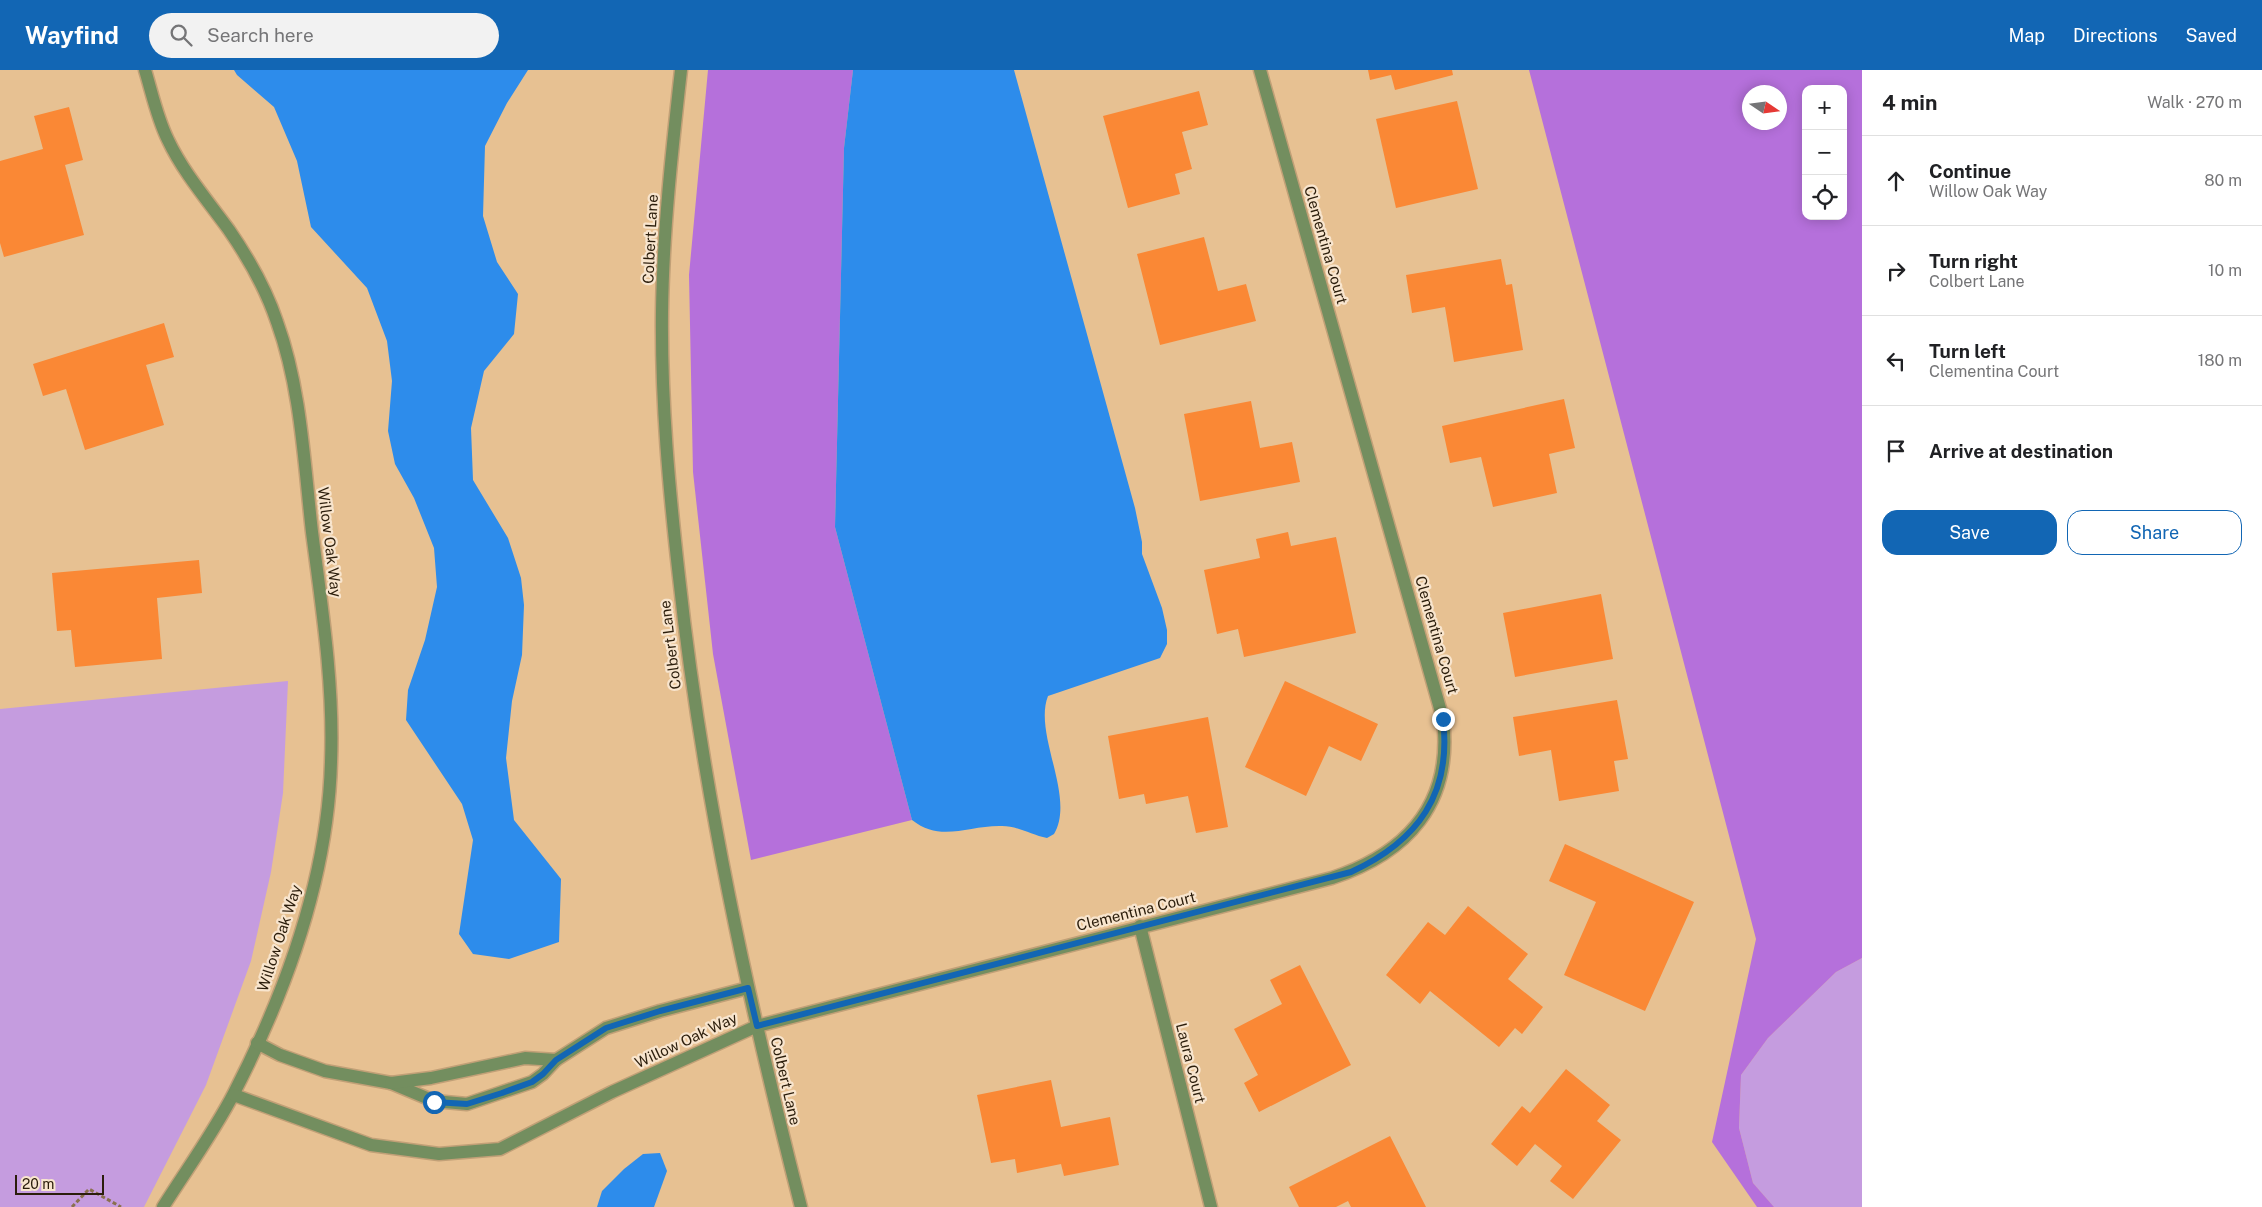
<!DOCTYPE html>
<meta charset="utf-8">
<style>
:root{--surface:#fff;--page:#f2f2f2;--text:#202124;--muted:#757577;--line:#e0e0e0;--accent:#1266b4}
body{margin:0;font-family:"Public Sans",sans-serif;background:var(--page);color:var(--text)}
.controls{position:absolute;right:15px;top:15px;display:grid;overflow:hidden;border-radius:10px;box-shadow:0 2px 12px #0003}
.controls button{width:45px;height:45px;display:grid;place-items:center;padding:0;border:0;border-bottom:1px solid var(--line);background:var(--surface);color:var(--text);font:25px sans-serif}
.compass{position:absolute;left:1742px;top:15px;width:45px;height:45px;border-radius:50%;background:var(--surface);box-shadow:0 2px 12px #0003;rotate:103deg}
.scale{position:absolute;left:15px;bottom:12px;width:89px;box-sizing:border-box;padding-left:5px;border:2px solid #2b1d0b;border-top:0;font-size:14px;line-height:18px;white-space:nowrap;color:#2b1d0b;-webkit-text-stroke:4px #f8e5ce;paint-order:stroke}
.stop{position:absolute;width:15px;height:15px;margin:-11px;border:4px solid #1266b4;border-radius:50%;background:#fff}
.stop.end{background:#1266b4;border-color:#fff;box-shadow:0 1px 5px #0008}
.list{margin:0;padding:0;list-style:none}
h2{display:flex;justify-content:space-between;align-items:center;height:65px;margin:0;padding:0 20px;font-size:21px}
h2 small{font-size:16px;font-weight:400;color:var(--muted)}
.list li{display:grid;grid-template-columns:32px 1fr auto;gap:15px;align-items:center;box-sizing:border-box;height:90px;padding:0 20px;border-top:1px solid var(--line)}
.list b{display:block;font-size:19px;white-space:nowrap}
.list p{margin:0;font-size:16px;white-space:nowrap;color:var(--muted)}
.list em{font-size:16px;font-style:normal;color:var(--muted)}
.actions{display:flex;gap:10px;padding:15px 20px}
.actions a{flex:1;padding:11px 0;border:1px solid var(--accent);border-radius:15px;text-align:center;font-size:18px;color:var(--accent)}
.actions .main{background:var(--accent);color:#fff}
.icon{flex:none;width:28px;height:28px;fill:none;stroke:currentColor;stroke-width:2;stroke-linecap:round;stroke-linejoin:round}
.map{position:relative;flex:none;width:1862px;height:1137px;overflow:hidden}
header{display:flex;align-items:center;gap:30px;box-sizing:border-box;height:70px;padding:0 25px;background:var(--accent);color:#fff}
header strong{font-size:24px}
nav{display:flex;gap:28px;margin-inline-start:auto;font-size:18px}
.search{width:350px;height:45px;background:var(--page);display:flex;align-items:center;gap:12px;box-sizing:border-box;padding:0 18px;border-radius:28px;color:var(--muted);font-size:19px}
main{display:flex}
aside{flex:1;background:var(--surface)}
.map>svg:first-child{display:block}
</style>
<header>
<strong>Wayfind</strong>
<div class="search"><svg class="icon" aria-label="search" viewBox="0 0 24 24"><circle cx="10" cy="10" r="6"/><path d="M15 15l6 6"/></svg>Search here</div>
<nav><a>Map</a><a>Directions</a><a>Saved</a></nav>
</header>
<main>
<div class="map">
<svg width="1862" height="1137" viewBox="0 0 1862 1137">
<rect width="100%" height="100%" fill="#e7c192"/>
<!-- green -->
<g fill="#c59cdf">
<polygon points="288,611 283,723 271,802 251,891 206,1015 144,1137 0,1137 0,639"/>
<polygon points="1862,888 1862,1137 1774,1137 1753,1113 1739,1058 1741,1005 1768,968 1836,902"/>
</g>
<!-- forest -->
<g fill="#b570db" fill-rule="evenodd">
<polygon points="708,0 853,0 844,78 835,457 912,750 751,790 713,584 693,402 689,205"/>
<path d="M1529,0H1862V888L1836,902L1768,968L1741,1005L1739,1058L1753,1113L1774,1137H1757L1712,1072L1756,869ZM1806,19H1843V146H1806ZM1750,22H1780V52H1750Z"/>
</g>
<!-- water -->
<g fill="#2d8ceb">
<polygon points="234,0 528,0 507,33 485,76 483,146 497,192 518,224 514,264 484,301 471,358 473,410 508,468 521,508 524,535 522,585 512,631 506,688 514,750 561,809 559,872 509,889 473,884 459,864 473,770 462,734 406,650 408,620 425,570 437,517 434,478 414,428 395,394 388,361 392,311 387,271 367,218 311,157 297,91 274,37 237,5"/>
<path d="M853,0H1014L1135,438L1142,472V484L1162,538L1167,560V574L1160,588L1048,626C1033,664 1076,727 1054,764L1047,768C1031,765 1018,756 1002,756C968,755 941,773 912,750L835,457L844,78Z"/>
<polygon points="660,1083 667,1101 654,1137 597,1137 602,1121 624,1099 643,1084"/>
</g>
<!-- building -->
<g fill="#fa8835">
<polygon points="1368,0 1452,0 1453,5 1395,20 1391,5 1370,10"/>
<polygon points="1199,21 1208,55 1182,62 1192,99 1175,104 1180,124 1128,138 1103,46"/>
<polygon points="1457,31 1478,119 1396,138 1376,49"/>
<polygon points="69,37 83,90 65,95 84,165 4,187 0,173 0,91 43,79 34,46"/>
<polygon points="1204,167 1218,221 1246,214 1256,251 1160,275 1137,184"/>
<polygon points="1501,189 1506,215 1512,214 1523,280 1454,292 1445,237 1412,243 1406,205"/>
<polygon points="164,253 174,287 146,295 164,355 85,380 66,319 43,326 33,294"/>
<polygon points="1564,329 1575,378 1549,384 1557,423 1493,437 1481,387 1450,393 1442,356"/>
<polygon points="1251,331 1260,378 1292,372 1300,412 1200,431 1184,344"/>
<polygon points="1288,462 1291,476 1336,467 1356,563 1244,587 1238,559 1217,564 1204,500 1260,488 1256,469"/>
<polygon points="199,490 202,523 157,528 162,589 75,597 71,560 57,561 52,503"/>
<polygon points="1601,524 1613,589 1515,607 1503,543"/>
<polygon points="1285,611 1378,654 1361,691 1329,676 1306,726 1245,697"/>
<polygon points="1617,630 1628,689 1614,691 1619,721 1559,731 1551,680 1519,686 1513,647"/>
<polygon points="1208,647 1228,757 1196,763 1188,726 1146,734 1144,724 1119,729 1108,666"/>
<polygon points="1565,774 1694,832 1645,941 1564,905 1596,832 1549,811"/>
<polygon points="1468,836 1528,884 1508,909 1543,937 1522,964 1515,958 1499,977 1430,921 1420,934 1386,905 1428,852 1445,865"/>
<polygon points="1300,895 1351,995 1259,1042 1244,1013 1258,1005 1234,959 1282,934 1270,910"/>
<polygon points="1566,999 1610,1035 1597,1051 1621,1070 1573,1129 1550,1111 1562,1096 1535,1074 1517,1096 1491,1074 1522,1036 1530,1043"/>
<polygon points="1051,1010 1061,1057 1110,1047 1119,1095 1064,1106 1061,1094 1017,1103 1015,1089 991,1093 977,1025"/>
<polygon points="1390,1066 1426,1137 1351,1137 1348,1131 1336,1137 1299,1137 1289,1117"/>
</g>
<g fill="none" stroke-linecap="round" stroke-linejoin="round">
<!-- minor casing -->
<g stroke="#c1a077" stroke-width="15">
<g id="minor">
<path d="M145,0C152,23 157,48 168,70C183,102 208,131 229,160C249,189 266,219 277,252C301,318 304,392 312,462C322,538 334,615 331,692C328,807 286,922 234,1023C214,1062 187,1099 163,1137"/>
<path d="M681,0C672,80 663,161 662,242C661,331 669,419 679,507C702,720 748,930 801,1137"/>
<polyline points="1140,856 1211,1137"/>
<polyline points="257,973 280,985 325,1001 391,1013 434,1031 467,1034 532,1012 543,1004 556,990 606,958 660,941 748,918"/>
<polyline points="391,1013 431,1008 525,988 556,990"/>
<path d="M234,1025L371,1075L439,1084L500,1079L612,1022L757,956L1332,808C1408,783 1453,733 1443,649L1260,0"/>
</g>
</g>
<!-- path -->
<polyline stroke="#8a704f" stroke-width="3" stroke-dasharray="4 2.5" stroke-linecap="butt" points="72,1137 89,1119 121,1137"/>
<!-- minor -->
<use href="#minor" stroke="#738e5f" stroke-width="12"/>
</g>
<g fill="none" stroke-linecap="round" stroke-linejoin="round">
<!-- route -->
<path stroke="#1266b4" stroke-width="6" d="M434,1032L467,1034L502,1023L532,1012L543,1004L556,990L606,958L660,941L748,918L757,956L1351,802C1418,771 1452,724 1443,649"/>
</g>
<g text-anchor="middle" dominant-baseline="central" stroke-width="4.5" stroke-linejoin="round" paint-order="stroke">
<!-- street labels -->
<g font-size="15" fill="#2b1d0b" stroke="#f8e5ce">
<text transform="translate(650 169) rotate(-87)">Colbert Lane</text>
<text transform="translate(1326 175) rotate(74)">Clementina Court</text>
<text transform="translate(330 472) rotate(83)">Willow Oak Way</text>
<text transform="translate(1437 565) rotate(74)">Clementina Court</text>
<text transform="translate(670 575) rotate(-97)">Colbert Lane</text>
<text transform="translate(1136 841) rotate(-14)">Clementina Court</text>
<text transform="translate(279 868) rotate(-72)">Willow Oak Way</text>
<text transform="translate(686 970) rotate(-25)">Willow Oak Way</text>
<text transform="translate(1191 993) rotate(76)">Laura Court</text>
<text transform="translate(786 1011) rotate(77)">Colbert Lane</text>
</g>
</g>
</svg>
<div class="controls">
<button>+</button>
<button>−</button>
<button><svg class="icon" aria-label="locate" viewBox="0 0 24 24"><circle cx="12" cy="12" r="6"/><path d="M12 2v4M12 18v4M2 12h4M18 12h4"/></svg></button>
</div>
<svg class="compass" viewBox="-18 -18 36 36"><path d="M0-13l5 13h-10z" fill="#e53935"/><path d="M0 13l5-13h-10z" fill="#757577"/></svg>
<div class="scale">20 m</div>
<div class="stop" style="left:434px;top:1032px"></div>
<div class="stop end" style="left:1443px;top:649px"></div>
</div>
<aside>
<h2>4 min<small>Walk · 270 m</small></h2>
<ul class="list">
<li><svg class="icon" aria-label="ahead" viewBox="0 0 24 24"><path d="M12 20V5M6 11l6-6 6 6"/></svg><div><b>Continue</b><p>Willow Oak Way</p></div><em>80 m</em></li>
<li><svg class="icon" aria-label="right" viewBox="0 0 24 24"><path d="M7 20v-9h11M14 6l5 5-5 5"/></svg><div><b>Turn right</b><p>Colbert Lane</p></div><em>10 m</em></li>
<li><svg class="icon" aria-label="left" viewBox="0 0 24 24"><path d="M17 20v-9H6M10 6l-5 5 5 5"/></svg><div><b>Turn left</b><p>Clementina Court</p></div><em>180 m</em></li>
<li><svg class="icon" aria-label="arrive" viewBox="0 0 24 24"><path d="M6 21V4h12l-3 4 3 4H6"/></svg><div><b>Arrive at destination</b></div></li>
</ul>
<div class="actions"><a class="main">Save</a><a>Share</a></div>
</aside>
</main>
